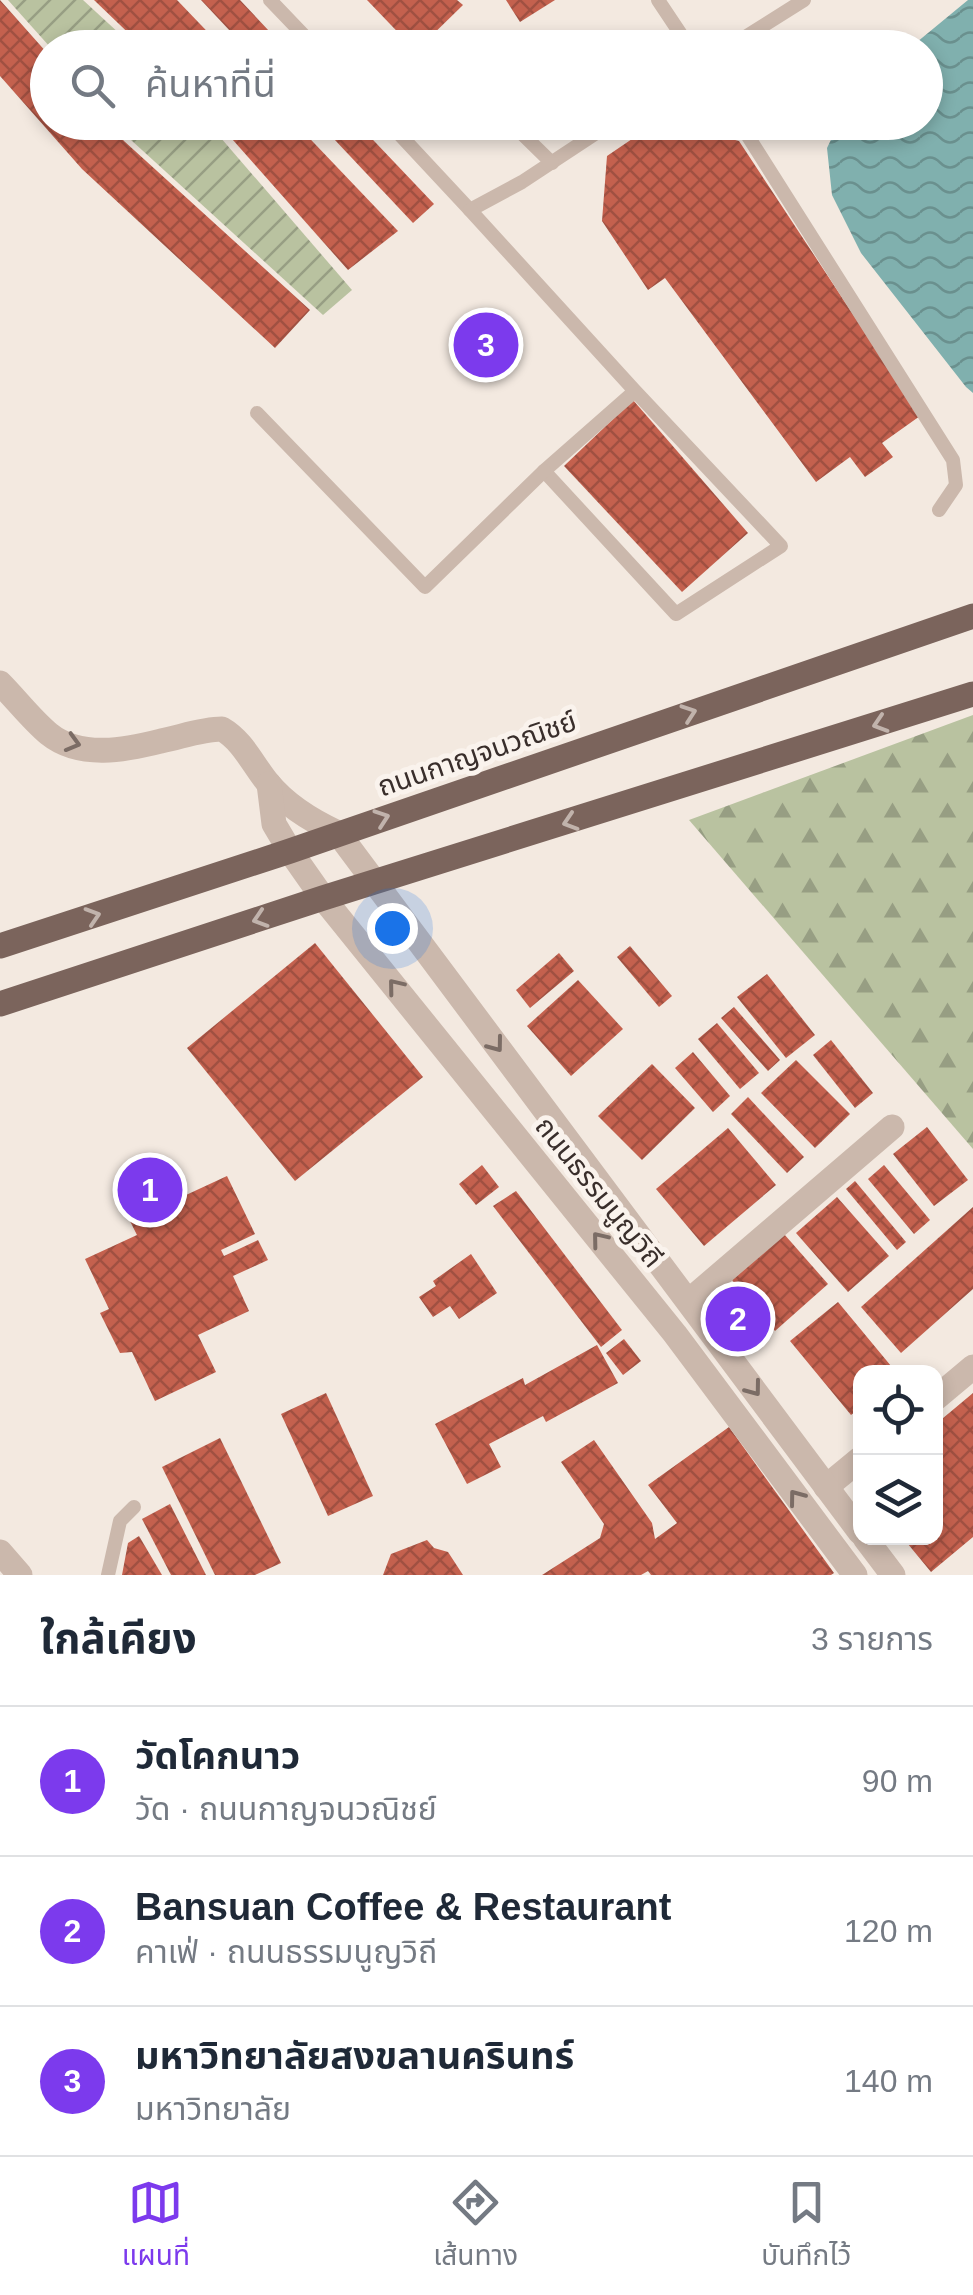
<!DOCTYPE html>
<html lang="th">
<meta charset="utf-8">
<style>
:root{--surface:#fff;--page:#f6f6f7;--text:#1f2937;--muted:#747a83;--line:#e0e1e3;--accent:#7c3aed}
body{margin:0;font-family:Helvetica,"Noto Sans Thai",sans-serif;background:var(--page);color:var(--text)}
.controls{position:absolute;right:30px;bottom:30px;display:grid;overflow:hidden;border-radius:20px;box-shadow:0 5px 15px #0003}
.controls button{width:90px;height:90px;display:grid;place-items:center;padding:0;border:0;border-bottom:2px solid var(--line);background:var(--surface);color:var(--text);font:50px sans-serif}
.you{position:absolute;left:392px;top:928px;width:35px;height:35px;margin:-25px;border:8px solid #fff;border-radius:50%;background:#1a73e8;box-shadow:0 0 0 15px #1a73e833}
.badge{display:grid;place-items:center;width:65px;height:65px;border-radius:50%;background:var(--accent);color:#fff;font-size:32px;font-weight:700}
.pin{position:absolute;translate:-50% -50%;border:5px solid #fff;box-shadow:0 2px 10px #0006}
.list{margin:0;padding:0;list-style:none}
h2{display:flex;justify-content:space-between;align-items:center;height:130px;margin:0;padding:0 40px;font-size:42px}
h2 small{font-size:32px;font-weight:400;color:var(--muted)}
.list li{display:grid;grid-template-columns:65px 1fr auto;gap:30px;align-items:center;box-sizing:border-box;height:150px;padding:0 40px;border-top:2px solid var(--line)}
.list b{display:block;font-size:38px;white-space:nowrap}
.list p{margin:0;font-size:32px;white-space:nowrap;color:var(--muted)}
.list em{font-size:32px;font-style:normal;color:var(--muted)}
.icon{flex:none;width:55px;height:55px;fill:none;stroke:currentColor;stroke-width:2;stroke-linecap:round;stroke-linejoin:round}
.map{position:relative;flex:none;width:973px;height:1575px;overflow:hidden}
.search{position:absolute;background:var(--surface);box-shadow:0 5px 15px #0003;left:30px;right:30px;top:30px;height:110px;display:flex;align-items:center;gap:25px;box-sizing:border-box;padding:0 35px;border-radius:55px;color:var(--muted);font-size:38px}
.sheet{height:580px;background:var(--surface)}
nav{display:flex;justify-content:space-around;align-items:center;box-sizing:border-box;height:140px;border-top:2px solid var(--line);background:var(--surface);font-size:28px;color:var(--muted)}
nav a{display:grid;justify-items:center;gap:5px}
nav .on{color:var(--accent)}
.map>svg:first-child{display:block}
</style>
<div class="map">
<svg width="973" height="1575" viewBox="0 0 973 1575">
<defs>
<pattern id="forest-firs" width="22" height="20" patternUnits="userSpaceOnUse" patternTransform="scale(2.5)"><rect width="22" height="20" fill="#b9c2a0"/><path d="M5 1l3.5 6h-7zM16 11l3.5 6h-7z" fill="#979e83"/></pattern>
<pattern id="garden-furrows" width="10" height="10" patternUnits="userSpaceOnUse" patternTransform="scale(2.5)"><rect width="10" height="10" fill="#b9c2a0"/><path d="M-1 1l2-2M0 10L10 0M9 11l2-2" fill="none" stroke="#979e83"/></pattern>
<pattern id="water-waves" width="16" height="10" patternUnits="userSpaceOnUse" patternTransform="scale(2.5)"><rect width="16" height="10" fill="#80b0ae"/><path d="M0 5q4-4 8 0t8 0" fill="none" stroke="#6a908e"/></pattern>
<pattern id="building-cross-hatch" width="8" height="8" patternUnits="userSpaceOnUse" patternTransform="scale(2.5)"><rect width="8" height="8" fill="#c4614e"/><path d="M0 0l8 8M0 8l8-8" fill="none" stroke="#a05041"/></pattern>
</defs>
<rect width="100%" height="100%" fill="#f3e9e0"/>
<!-- forest -->
<polygon fill="url(#forest-firs)" points="973,715 973,1149 689,820"/>
<!-- garden -->
<g fill="url(#garden-furrows)">
<polygon points="8,0 83,0 134,47 50,47"/>
<polygon points="116,123 208,123 352,290 323,315 131,140"/>
</g>
<!-- water -->
<polygon fill="url(#water-waves)" points="968,0 973,0 973,393 966,387 861,253 832,195 827,148 839,123 926,122 926,48 911,47"/>
<!-- building -->
<g fill="url(#building-cross-hatch)">
<polygon points="0,0 48,54 48,122 108,122 124,141 310,310 275,348 82,169 0,76"/>
<polygon points="94,0 177,0 223,48 144,48"/>
<polygon points="201,0 240,0 285,48 246,48"/>
<polygon points="367,0 457,0 463,5 419,48 413,48"/>
<polygon points="506,0 555,0 520,22"/>
<polygon points="217,122 294,122 398,231 348,270"/>
<polygon points="318,122 356,122 434,204 413,223"/>
<polygon points="657,122 667,122 739,141 920,416 882,443 893,457 865,477 850,457 816,482 665,278 648,290 602,221 607,156"/>
<polygon points="633,400 748,533 682,592 564,466"/>
<polygon points="315,943 423,1077 295,1181 187,1048"/>
<polygon points="630,946 672,996 659,1007 617,957"/>
<polygon points="559,953 574,971 530,1008 516,990"/>
<polygon points="767,974 815,1035 786,1058 737,997"/>
<polygon points="578,980 623,1029 571,1076 527,1026"/>
<polygon points="734,1007 780,1060 768,1071 721,1018"/>
<polygon points="717,1023 759,1073 740,1089 698,1039"/>
<polygon points="831,1040 873,1093 855,1108 813,1055"/>
<polygon points="693,1052 730,1096 713,1112 675,1068"/>
<polygon points="796,1060 850,1114 815,1148 761,1093"/>
<polygon points="652,1064 695,1108 642,1160 598,1116"/>
<polygon points="748,1097 804,1157 787,1173 731,1114"/>
<polygon points="927,1127 968,1180 934,1206 893,1154"/>
<polygon points="728,1128 776,1185 704,1246 656,1189"/>
<polygon points="482,1165 499,1187 476,1205 459,1184"/>
<polygon points="884,1165 930,1220 914,1234 868,1179"/>
<polygon points="227,1176 255,1234 221,1250 224,1256 258,1240 268,1260 233,1276 249,1311 198,1335 216,1372 155,1401 132,1352 120,1353 100,1313 109,1309 85,1259 137,1235 130,1221"/>
<polygon points="855,1181 906,1242 897,1250 846,1189"/>
<polygon points="516,1191 622,1330 601,1347 493,1206"/>
<polygon points="837,1197 889,1256 848,1292 796,1233"/>
<polygon points="973,1207 973,1289 901,1353 861,1307"/>
<polygon points="784,1234 828,1284 775,1331 732,1280"/>
<polygon points="471,1254 497,1293 459,1319 450,1306 433,1317 419,1297 436,1286 433,1281"/>
<polygon points="838,1302 896,1372 860,1372 860,1408 851,1415 790,1341"/>
<polygon points="624,1339 641,1361 623,1375 606,1353"/>
<polygon points="597,1345 618,1383 546,1422 543,1416 489,1444 501,1467 467,1484 435,1424 523,1378 525,1385"/>
<polygon points="326,1393 373,1496 328,1516 281,1414"/>
<polygon points="973,1393 973,1537 931,1572 903,1538 936,1538 936,1424"/>
<polygon points="729,1427 834,1573 831,1575 651,1575 648,1571 641,1575 542,1575 600,1538 604,1524 561,1462 594,1440 652,1523 655,1539 677,1523 648,1485"/>
<polygon points="220,1438 281,1563 255,1575 215,1575 162,1467"/>
<polygon points="170,1504 206,1575 171,1575 142,1519"/>
<polygon points="139,1536 162,1575 122,1575 128,1543"/>
<polygon points="427,1540 434,1548 448,1552 463,1575 383,1575 391,1554"/>
</g>
<g fill="none" stroke-linecap="round" stroke-linejoin="round">
<!-- service -->
<g stroke="#cbb8ac" stroke-width="14">
<polyline points="270,0 316,48"/>
<polyline points="658,0 690,48"/>
<polyline points="728,48 804,0"/>
<polyline points="388,122 470,210 522,182 613,122"/>
<polyline points="510,122 552,163"/>
<polyline points="739,122 953,460 956,485 939,510"/>
<polyline points="470,210 635,391 781,546 676,614 544,471 635,391"/>
<polyline points="257,413 425,587 544,471"/>
<polyline points="108,1575 120,1521 134,1507"/>
</g>
<!-- minor -->
<g stroke="#cbb8ac" stroke-width="25">
<path d="M0,683C16,699 31,719 49,734C80,759 126,750 161,741C181,737 202,729 222,729C243,741 253,765 268,783C286,805 312,821 338,833"/>
<polyline points="269,784 274,824 290,851"/>
<polyline points="689,1301 892,1127"/>
<polyline points="936,1398 973,1367"/>
<polyline points="826,1487 860,1459"/>
</g>
<!-- tertiary -->
<g stroke="#cbb8ac" stroke-width="25">
<polyline points="338,833 860,1532"/>
<polyline points="290,851 323,898 675,1334 855,1575"/>
<polyline points="865,1538 893,1575"/>
<polyline points="0,1552 20,1575"/>
</g>
<!-- primary -->
<g stroke="#7b645c" stroke-width="25">
<polyline points="0,946 290,851 973,616"/>
<polyline points="0,1004 323,898 973,694"/>
</g>
</g>
<!-- one-way arrows -->
<defs><path id="oneway-chevron" d="M-2-3.5L2.5 0L-2 3.5" fill="none" stroke-width="1.6" stroke-linecap="round" stroke-linejoin="round" transform="scale(2.5)"/></defs>
<g stroke="#c1b3ac">
<use href="#oneway-chevron" transform="translate(689 713) rotate(-19)"/>
<use href="#oneway-chevron" transform="translate(880 724) rotate(162)"/>
<use href="#oneway-chevron" transform="translate(382 818) rotate(-19)"/>
<use href="#oneway-chevron" transform="translate(570 822) rotate(162)"/>
<use href="#oneway-chevron" transform="translate(93 916) rotate(-18)"/>
<use href="#oneway-chevron" transform="translate(260 919) rotate(162)"/>
</g>
<g stroke="#7b6c65">
<use href="#oneway-chevron" transform="translate(73 743) rotate(16)"/>
<use href="#oneway-chevron" transform="translate(395 986) rotate(-129)"/>
<use href="#oneway-chevron" transform="translate(496 1045) rotate(53)"/>
<use href="#oneway-chevron" transform="translate(599 1239) rotate(-129)"/>
<use href="#oneway-chevron" transform="translate(754 1389) rotate(53)"/>
<use href="#oneway-chevron" transform="translate(796 1497) rotate(-127)"/>
</g>
<g text-anchor="middle" dominant-baseline="central" stroke-width="10" stroke-linejoin="round" paint-order="stroke">
<!-- street labels -->
<g font-size="28" fill="#392e2b" stroke="#faf3ed">
<text transform="translate(477 754) rotate(-19)">ถนนกาญจนวณิชย์</text>
<text transform="translate(599 1192) rotate(51)">ถนนธรรมนูญวิถี</text>
</g>
</g>
</svg>
<div class="controls">
<button><svg class="icon" aria-label="locate" viewBox="0 0 24 24"><circle cx="12" cy="12" r="6"/><path d="M12 2v4M12 18v4M2 12h4M18 12h4"/></svg></button>
<button><svg class="icon" aria-label="layers" viewBox="0 0 24 24"><path d="M12 4l9 5-9 5-9-5zM3 14l9 5 9-5"/></svg></button>
</div>
<div class="you"></div>
<div class="pin badge" style="left:150px;top:1190px">1</div>
<div class="pin badge" style="left:738px;top:1319px">2</div>
<div class="pin badge" style="left:486px;top:345px">3</div>
<div class="search"><svg class="icon" aria-label="search" viewBox="0 0 24 24"><circle cx="10" cy="10" r="6"/><path d="M15 15l6 6"/></svg>ค้นหาที่นี่</div>
</div>
<section class="sheet">
<h2>ใกล้เคียง<small>3 รายการ</small></h2>
<ul class="list">
<li><span class="badge">1</span><div><b>วัดโคกนาว</b><p>วัด · ถนนกาญจนวณิชย์</p></div><em>90 m</em></li>
<li><span class="badge">2</span><div><b>Bansuan Coffee &amp; Restaurant</b><p>คาเฟ่ · ถนนธรรมนูญวิถี</p></div><em>120 m</em></li>
<li><span class="badge">3</span><div><b>มหาวิทยาลัยสงขลานครินทร์</b><p>มหาวิทยาลัย</p></div><em>140 m</em></li>
</ul>
</section>
<nav>
<a class="on"><svg class="icon" aria-label="map" viewBox="0 0 24 24"><path d="M3 6l6-2 6 2 6-2v14l-6 2-6-2-6 2zM9 4v14M15 6v14"/></svg>แผนที่</a>
<a><svg class="icon" aria-label="directions" viewBox="0 0 24 24"><path d="M12 3l9 9-9 9-9-9zM9 14v-3h6M13 9l2 2-2 2"/></svg>เส้นทาง</a>
<a><svg class="icon" aria-label="saved" viewBox="0 0 24 24"><path d="M7 4h10v16l-5-4-5 4z"/></svg>บันทึกไว้</a>
</nav>
